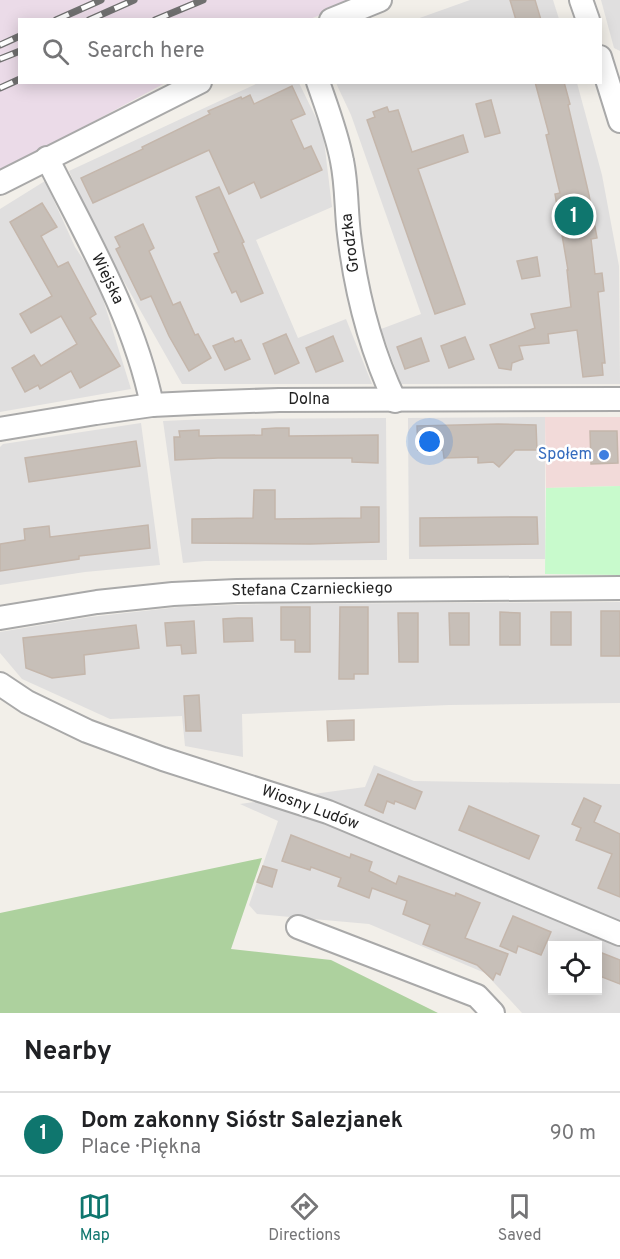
<!DOCTYPE html>
<meta charset="utf-8">
<style>
:root{--surface:#fff;--page:#f6f6f6;--text:#202124;--muted:#757577;--line:#e0e0e0;--accent:#0f766e}
body{margin:0;font-family:Overpass,sans-serif;background:var(--page);color:var(--text)}
.controls{position:absolute;right:18px;bottom:18px;display:grid;overflow:hidden;border-radius:0px;box-shadow:0 3px 15px #0003}
.controls button{width:54px;height:54px;display:grid;place-items:center;padding:0;border:0;border-bottom:2px solid var(--line);background:var(--surface);color:var(--text);font:30px sans-serif}
.you{position:absolute;left:430px;top:442px;width:21px;height:21px;margin:-15px;border:4px solid #fff;border-radius:50%;background:#1a73e8;box-shadow:0 0 0 9px #1a73e833}
.badge{display:grid;place-items:center;width:39px;height:39px;border-radius:50%;background:var(--accent);color:#fff;font-size:20px;font-weight:700}
.pin{position:absolute;translate:-50% -50%;border:3px solid #fff;box-shadow:0 2px 6px #0006}
.list{margin:0;padding:0;list-style:none}
h2{display:flex;justify-content:space-between;align-items:center;height:78px;margin:0;padding:0 24px;font-size:26px}
h2 small{font-size:20px;font-weight:400;color:var(--muted)}
.list li{display:grid;grid-template-columns:39px 1fr auto;gap:18px;align-items:center;box-sizing:border-box;height:84px;padding:0 24px;border-top:2px solid var(--line)}
.list b{display:block;font-size:22px;white-space:nowrap}
.list p{margin:0;font-size:20px;white-space:nowrap;color:var(--muted)}
.list em{font-size:20px;font-style:normal;color:var(--muted)}
.icon{flex:none;width:33px;height:33px;fill:none;stroke:currentColor;stroke-width:2;stroke-linecap:round;stroke-linejoin:round}
.map{position:relative;flex:none;width:620px;height:1013px;overflow:hidden}
.search{position:absolute;background:var(--surface);box-shadow:0 3px 15px #0003;left:18px;right:18px;top:18px;height:66px;display:flex;align-items:center;gap:15px;box-sizing:border-box;padding:0 21px;border-radius:0px;color:var(--muted);font-size:22px}
.sheet{height:162px;background:var(--surface)}
nav{display:flex;justify-content:space-around;align-items:center;box-sizing:border-box;height:84px;border-top:2px solid var(--line);background:var(--surface);font-size:16px;color:var(--muted)}
nav a{display:grid;justify-items:center;gap:3px}
nav .on{color:var(--accent)}
.map>svg:first-child{display:block}
</style>
<div class="map">
<svg width="620" height="1013" viewBox="0 0 620 1013">
<rect width="100%" height="100%" fill="#f2efe9"/>
<!-- residential -->
<g fill="#e0dfdf" fill-rule="evenodd">
<polygon points="470,0 553,0 559,19 414,20"/>
<polygon points="601,0 620,0 620,51 614,48"/>
<polygon points="258,83 299,83 323,132 332,207 256,240 298,338 346,319 372,384 182,384 97,234 69,171"/>
<polygon points="336,83 577,83 602,175 619,266 620,384 401,384 381,329 421,314 351,115"/>
<polygon points="45,181 75,247 88,267 102,296 131,389 0,412 0,209"/>
<polygon points="545,417 545,559 409,559 408,418"/>
<polygon points="386,418 387,560 205,561 183,563 163,421 208,419"/>
<polygon points="141,423 160,565 85,572 0,585 0,447 3,444"/>
<polygon points="620,602 620,703 449,705 242,714 243,757 185,746 182,716 110,719 22,679 0,653 0,632 90,617 179,607 266,604"/>
<path d="M374,765L414,781L620,784V1013H522L485,973L369,924L257,914L249,905L278,821L240,804L365,787ZM552,946H598V990H552Z"/>
</g>
<!-- commercial -->
<polygon fill="#f2dad9" points="545,417 620,417 620,486 546,488"/>
<!-- industrial -->
<polygon fill="#ebdbe8" points="0,0 358,0 310,19 20,20 20,82 165,83 0,172"/>
<!-- forest -->
<polygon fill="#add19e" points="262,858 231,949 331,960 438,1013 0,1013 0,913"/>
<!-- park -->
<polygon fill="#c8facc" points="620,486 620,575 545,574 546,488"/>
<!-- building -->
<g fill="#c7bfb8" stroke="#c4b6ab" stroke-width="1.5">
<polygon points="510,0 535,0 541,20 516,20"/>
<polygon points="535,82 564,82 570,104 568,105 589,195 597,238 591,239 595,274 602,273 604,291 598,292 605,363 602,363 603,375 583,377 577,330 548,334 549,343 519,346 523,359 512,363 511,370 499,368 490,345 535,328 531,314 571,307 567,270 568,270 555,194 560,193 546,135 549,134"/>
<polygon points="292,86 305,114 291,120 304,149 311,146 322,170 261,198 254,182 229,194 209,150 93,203 81,178 143,149 142,147 210,114 208,111 241,97 242,99 250,95 254,104"/>
<polygon points="491,100 500,133 485,137 476,104"/>
<polygon points="387,107 389,112 398,110 412,152 463,135 468,152 418,169 465,304 435,314 367,120 375,117 373,112"/>
<polygon points="219,187 244,242 242,243 263,293 241,302 236,291 232,293 214,254 219,252 196,197"/>
<polygon points="42,203 57,227 41,236 58,267 68,262 96,314 90,318 120,366 80,388 71,371 40,389 38,385 25,392 12,368 34,355 41,366 77,344 61,316 31,333 20,314 52,296 10,222"/>
<polygon points="143,224 154,248 149,251 173,305 180,302 195,335 198,334 211,358 189,371 169,336 151,296 141,300 116,249 120,247 115,237"/>
<polygon points="537,257 540,276 522,279 517,261"/>
<polygon points="286,334 299,363 275,374 263,344"/>
<polygon points="333,336 343,361 316,372 306,348"/>
<polygon points="465,337 474,359 449,368 441,346"/>
<polygon points="233,338 235,342 241,340 250,359 225,370 213,346"/>
<polygon points="421,338 429,361 405,369 397,347"/>
<polygon points="498,424 536,425 537,450 515,450 499,467 493,462 478,463 478,457 444,458 443,450 418,450 417,426"/>
<polygon points="276,428 289,428 289,436 378,435 378,463 352,462 352,458 218,458 175,460 174,437 180,437 179,431 199,430 199,436 262,435 262,429"/>
<polygon points="590,431 617,431 618,463 591,464"/>
<polygon points="136,441 140,466 29,482 25,458"/>
<polygon points="254,490 275,490 275,519 361,518 361,507 379,507 379,542 310,544 192,543 192,519 253,518"/>
<polygon points="519,517 537,517 538,544 420,546 420,518"/>
<polygon points="148,525 150,548 79,556 79,559 0,571 0,544 25,540 24,529 49,526 50,537"/>
<polygon points="281,607 310,607 310,652 295,652 295,640 281,640"/>
<polygon points="340,607 368,607 368,674 354,674 354,679 339,679"/>
<rect x="601" y="611" width="19" height="45"/>
<polygon points="500,612 520,613 520,645 500,645"/>
<rect x="551" y="612" width="20" height="33"/>
<polygon points="398,613 418,613 418,662 399,662"/>
<polygon points="449,613 469,613 469,645 450,645"/>
<polygon points="238,618 252,618 253,641 224,642 223,619"/>
<polygon points="194,621 196,653 182,654 181,645 167,646 165,623"/>
<polygon points="136,625 139,648 84,655 85,674 52,678 26,668 23,638"/>
<polygon points="199,695 201,731 186,731 184,696"/>
<polygon points="354,720 354,740 328,741 327,721"/>
<polygon points="378,774 422,792 415,809 395,801 394,804 387,801 383,813 365,805"/>
<polygon points="584,798 601,806 594,822 620,834 620,897 598,888 612,854 576,840 581,828 572,824"/>
<polygon points="469,806 539,836 529,859 459,830"/>
<polygon points="291,835 350,858 351,854 372,862 369,871 396,884 399,876 455,896 456,893 480,903 465,938 508,954 500,975 496,973 493,980 477,965 423,944 430,925 403,914 407,901 372,888 369,898 338,886 341,878 311,867 310,870 282,861"/>
<polygon points="263,866 277,870 272,887 257,882"/>
<polygon points="513,916 551,932 541,955 518,946 516,953 500,946"/>
<polygon points="597,951 620,960 620,984 597,975"/>
</g>
<g fill="none" stroke-linecap="round" stroke-linejoin="round">
<!-- minor casing -->
<g stroke="#a9a9a9" stroke-width="26">
<g id="minor">
<polyline points="581,0 588,20"/>
<polyline points="331,20 380,0"/>
<polyline points="600,57 620,121"/>
<path d="M318,82C327,108 337,134 342,161C347,185 346,210 349,234C356,293 370,348 395,401"/>
<path d="M47,158C87,238 134,317 152,405"/>
<polyline points="0,183 200,82"/>
<polyline points="0,429 96,413 152,405 194,403 279,400 620,399"/>
<polyline points="0,618 97,602 173,594 237,591 620,588"/>
<polyline points="0,684 27,702 87,731 163,759 328,812 620,934"/>
<polyline points="298,927 477,996 493,1013"/>
</g>
</g>
<!-- minor -->
<use href="#minor" stroke="#fff" stroke-width="22"/>
<!-- rail casing -->
<g stroke="#707070" stroke-width="7">
<g id="rail">
<polyline points="56,20 101,0"/>
<polyline points="89,20 134,0"/>
<polyline points="155,20 203,0"/>
<polyline points="0,45 20,36"/>
<polyline points="0,59 20,51"/>
<polyline points="0,88 20,79"/>
</g>
</g>
<!-- rail -->
<use href="#rail" stroke="#fff" stroke-width="4.5" stroke-dasharray="14" stroke-linecap="butt"/>
</g>
<!-- markers -->
<circle fill="#3f7fe0" stroke="#fff" stroke-width="2" cx="604" cy="455" r="6"/>
<g text-anchor="middle" dominant-baseline="central" stroke-width="5" stroke-linejoin="round" paint-order="stroke">
<!-- street labels -->
<g font-size="16" fill="#222" stroke="#fff">
<text transform="translate(351 243) rotate(-97)">Grodzka</text>
<text transform="translate(107 279) rotate(64)">Wiejska</text>
<text x="309" y="400">Dolna</text>
<text transform="translate(312 590) rotate(-1)">Stefana Czarnieckiego</text>
<text transform="translate(310 808) rotate(20)">Wiosny Ludów</text>
</g>
<!-- shop labels -->
<g font-size="16" fill="#366cbe" stroke="#fff" text-anchor="end">
<text x="592" y="455">Społem</text>
</g>
</g>
</svg>
<div class="controls">
<button><svg class="icon" aria-label="locate" viewBox="0 0 24 24"><circle cx="12" cy="12" r="6"/><path d="M12 2v4M12 18v4M2 12h4M18 12h4"/></svg></button>
</div>
<div class="you"></div>
<div class="pin badge" style="left:574px;top:216px">1</div>
<div class="search"><svg class="icon" aria-label="search" viewBox="0 0 24 24"><circle cx="10" cy="10" r="6"/><path d="M15 15l6 6"/></svg>Search here</div>
</div>
<section class="sheet">
<h2>Nearby<small></small></h2>
<ul class="list">
<li><span class="badge">1</span><div><b>Dom zakonny Sióstr Salezjanek</b><p>Place · Piękna</p></div><em>90 m</em></li>
</ul>
</section>
<nav>
<a class="on"><svg class="icon" aria-label="map" viewBox="0 0 24 24"><path d="M3 6l6-2 6 2 6-2v14l-6 2-6-2-6 2zM9 4v14M15 6v14"/></svg>Map</a>
<a><svg class="icon" aria-label="directions" viewBox="0 0 24 24"><path d="M12 3l9 9-9 9-9-9zM9 14v-3h6M13 9l2 2-2 2"/></svg>Directions</a>
<a><svg class="icon" aria-label="saved" viewBox="0 0 24 24"><path d="M7 4h10v16l-5-4-5 4z"/></svg>Saved</a>
</nav>
